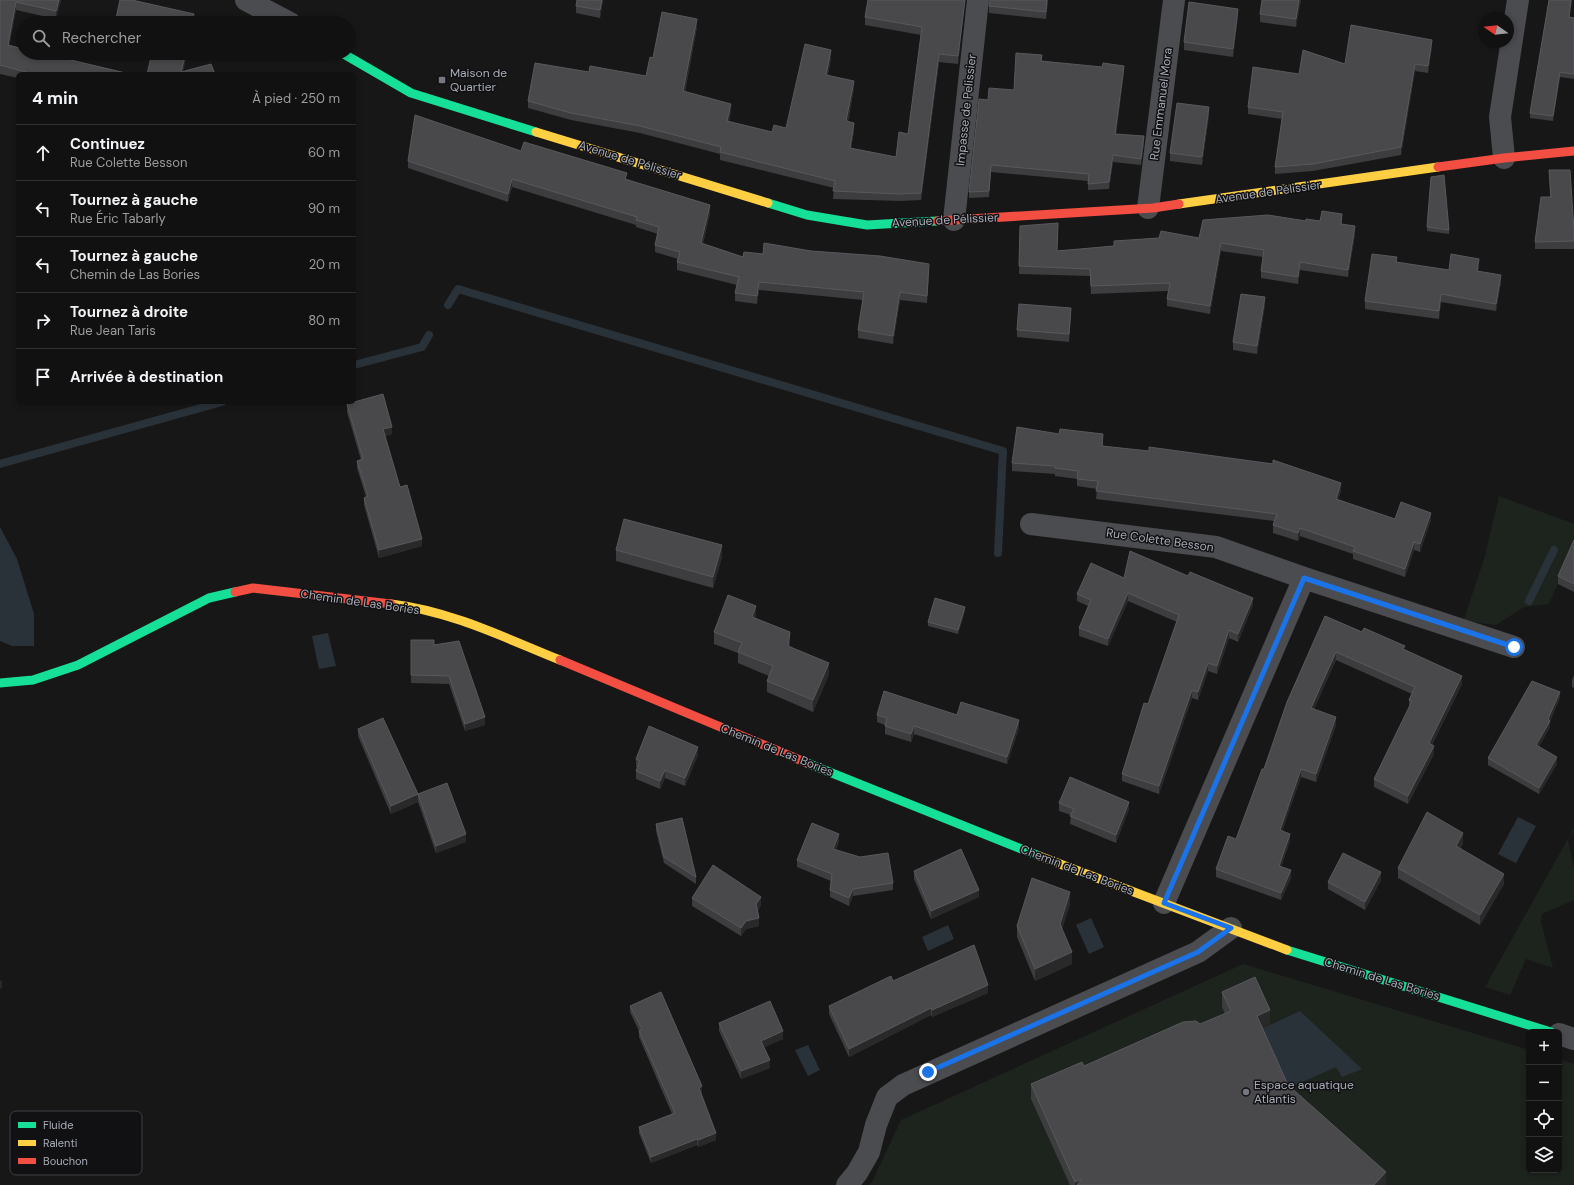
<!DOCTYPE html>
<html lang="fr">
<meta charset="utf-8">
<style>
:root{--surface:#111;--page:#1e1f1f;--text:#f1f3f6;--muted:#9c9d9f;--line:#303131}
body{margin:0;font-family:"DM Sans",sans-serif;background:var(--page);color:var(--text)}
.controls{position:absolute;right:12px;bottom:12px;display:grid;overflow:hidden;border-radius:6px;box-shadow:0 2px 6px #0003}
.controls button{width:36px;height:36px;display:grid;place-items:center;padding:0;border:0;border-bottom:1px solid var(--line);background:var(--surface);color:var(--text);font:20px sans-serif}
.compass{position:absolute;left:1478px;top:12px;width:36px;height:36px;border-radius:50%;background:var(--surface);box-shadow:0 2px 6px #0003;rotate:284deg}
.stop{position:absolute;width:12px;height:12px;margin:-9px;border:3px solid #1a73e8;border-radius:50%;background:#fff}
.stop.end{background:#1a73e8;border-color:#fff;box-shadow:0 1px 4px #0008}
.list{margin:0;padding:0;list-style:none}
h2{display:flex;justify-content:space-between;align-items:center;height:52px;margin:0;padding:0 16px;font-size:17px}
h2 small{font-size:13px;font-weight:400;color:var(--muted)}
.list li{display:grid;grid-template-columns:26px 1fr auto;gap:12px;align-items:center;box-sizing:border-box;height:56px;padding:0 16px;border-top:1px solid var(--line)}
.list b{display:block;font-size:15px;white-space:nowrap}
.list p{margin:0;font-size:13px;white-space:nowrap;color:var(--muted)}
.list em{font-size:13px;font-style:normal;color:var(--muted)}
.icon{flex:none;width:22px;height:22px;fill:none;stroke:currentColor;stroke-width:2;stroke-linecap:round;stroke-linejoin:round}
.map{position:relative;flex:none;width:1574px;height:1185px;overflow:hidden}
.search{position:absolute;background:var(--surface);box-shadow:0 2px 6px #0003;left:16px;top:16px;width:340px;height:44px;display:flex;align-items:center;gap:10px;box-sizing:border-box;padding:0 14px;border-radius:22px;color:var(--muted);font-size:15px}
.panel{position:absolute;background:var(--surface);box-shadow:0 2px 6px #0003;left:16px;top:72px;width:340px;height:332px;border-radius:6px}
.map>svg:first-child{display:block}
</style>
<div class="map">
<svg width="1574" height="1185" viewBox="0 0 1574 1185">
<rect width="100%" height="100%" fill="#171717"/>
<!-- green -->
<g fill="#1d241e">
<polygon points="1499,496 1574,524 1574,546 1549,604 1524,607 1496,625 1479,623 1464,619 1485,556"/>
<polygon points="1574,828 1574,831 1568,840 1574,869 1574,900 1542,914 1541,922 1553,968 1526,959 1510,995 1485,987"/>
<polygon points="1243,964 1529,1050 1529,1170 1559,1170 1559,1059 1574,1064 1574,1185 869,1185 872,1182 901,1120"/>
</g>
<!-- water -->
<g fill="#2a3239">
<polygon points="0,527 17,559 34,614 34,646 12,646 0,641"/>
<polygon points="328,633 336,666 319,669 312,636"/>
<polygon points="1518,817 1536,826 1516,863 1498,854"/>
<polygon points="1091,918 1104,947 1089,954 1076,925"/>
<polygon points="948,925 954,939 928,951 922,937"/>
<polygon points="1300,1011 1362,1069 1342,1077 1336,1067 1284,1090 1257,1031"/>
<polygon points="808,1045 820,1070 808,1076 795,1050"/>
</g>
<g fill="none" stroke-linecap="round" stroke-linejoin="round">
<!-- stream -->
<g stroke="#2a3239" stroke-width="8">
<polyline points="448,305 458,289 1003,451 998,553"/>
<polyline points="354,365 422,347 429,335"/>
<polyline points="0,464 222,402"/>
<polyline points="1529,601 1554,550"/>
</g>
<!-- street -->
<g stroke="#4b4c50" stroke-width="22">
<polyline points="246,0 290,23"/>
<polyline points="1504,158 1500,117 1518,0"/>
<polyline points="1148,208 1174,0"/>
<polyline points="954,220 978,0"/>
<polyline points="1031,524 1216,547 1304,578 1514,647"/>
<polyline points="1164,903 1304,578"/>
<polyline points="1559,1034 1574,1039"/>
<polyline points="847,1185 857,1173 869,1152 876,1125 887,1097 903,1085 1198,952 1231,928"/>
</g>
<!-- fast -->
<g stroke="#16e098" stroke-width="9">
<polyline points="342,53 411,93 536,132"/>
<polyline points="768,203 807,215 867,225 937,221"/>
<polyline points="0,683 33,680 78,665 209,598 235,592"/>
<polyline points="807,763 1039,856"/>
<polyline points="1287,950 1551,1032"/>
</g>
<!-- slow -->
<g stroke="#ffcf43" stroke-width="9">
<polyline points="536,132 768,203"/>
<polyline points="1179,204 1438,167"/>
<path d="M391,604C451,611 505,638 560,660"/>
<polyline points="1039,856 1287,950"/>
</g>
<!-- jam -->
<g stroke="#f24e42" stroke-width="9">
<polyline points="1438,167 1504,158 1574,151"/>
<polyline points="937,221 1153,208 1179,204"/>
<polyline points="235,592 253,588 391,604"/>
<polyline points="560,660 807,763"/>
</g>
</g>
<!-- wall -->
<g fill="#3d3d3f">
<polygon points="0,0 61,0 56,19 16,10 9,45 130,74 18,74 18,78 0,74"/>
<polygon points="577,0 603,0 600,18 576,13 576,6"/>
<polygon points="965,0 958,64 939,62 921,200 900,201 833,199 834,188 720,160 720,154 640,133 571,120 528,108 528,101 589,72 646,76 653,58 697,27 685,92 731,112 729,122 772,132 786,128 831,58 828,75 854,88 848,122 854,131 851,148 896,157 908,134 921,35 865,25 865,17"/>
<polygon points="1048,0 1046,19 989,13 989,6"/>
<polygon points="1262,0 1301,0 1296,27 1260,22 1260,14"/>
<polygon points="1549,0 1572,0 1569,17 1574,18 1574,79 1560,77 1553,121 1530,118 1530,113"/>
<polygon points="1238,16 1233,57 1184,50 1184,42"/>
<polygon points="1432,47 1428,73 1415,71 1401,155 1313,171 1275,174 1275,167 1282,119 1248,114 1248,107 1299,74 1345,64"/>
<polygon points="1042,61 1124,72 1116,134 1144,143 1141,165 1113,162 1109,189 1088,190 1088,181 991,172 989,197 969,198 969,192 988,100 1014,90"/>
<polygon points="1209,115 1202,165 1170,161 1170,153"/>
<polygon points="521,151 627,180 710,213 703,244 743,257 763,254 929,272 927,303 900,300 893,344 858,338 858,330 863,300 759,290 757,304 735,301 735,293 737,285 677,270 677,262 678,259 655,252 655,245 658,234 636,227 636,225 512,187 508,202 408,168 408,161"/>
<polygon points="1549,170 1574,230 1574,249 1535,249 1535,242 1550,197"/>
<polygon points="1306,221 1342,222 1341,224 1355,234 1348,277 1300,270 1298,284 1261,278 1261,271 1263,257 1221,251 1210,314 1167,306 1167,299 1168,291 1091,294 1090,276 1019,274 1020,226 1058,231 1057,251 1114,246 1114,241 1199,238"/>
<polygon points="1427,227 1449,230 1449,234 1427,231"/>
<polygon points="1397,263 1449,270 1479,266 1478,271 1501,282 1496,311 1441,302 1439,319 1365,309 1365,301"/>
<polygon points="1265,305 1257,354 1233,350 1233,342"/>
<polygon points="1071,316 1069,342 1017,337 1017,330"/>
<polygon points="347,404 392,434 385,436 400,487 422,546 379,558 364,505 364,498 366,497 357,468 357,461 361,460 347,412"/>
<polygon points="1059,434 1103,442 1103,446 1341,491 1338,500 1395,519 1431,520 1420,552 1414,550 1405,577 1353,559 1353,554 1300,536 1298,541 1273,533 1273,525 1274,521 1096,499 1097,489 1077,486 1077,479 1055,476 1055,474 1012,471 1012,463"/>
<polygon points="1574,540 1574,592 1558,584 1558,576"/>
<polygon points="616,550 722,557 713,588 616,561"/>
<polygon points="1124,578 1253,605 1238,642 1229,638 1217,674 1208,671 1198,700 1192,698 1159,794 1122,781 1122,774 1148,704 1177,622 1128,601 1108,646 1079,636 1079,628 1088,606 1077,601 1077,594"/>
<polygon points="965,611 958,634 928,626 928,622"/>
<polygon points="1325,616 1405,650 1462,684 1432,745 1434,754 1408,804 1374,787 1374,779 1409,707 1409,700 1412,694 1336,660 1314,709 1336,725 1316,782 1301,777 1282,831 1290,841 1281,867 1291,878 1281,900 1216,877 1216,869 1236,839"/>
<polygon points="756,618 790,643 790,647 829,674 813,712 767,692 767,681 769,676 738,663 738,653 714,644 714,632"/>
<polygon points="411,640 434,645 485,725 465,731 449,684 411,683"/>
<polygon points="1574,675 1574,688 1572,687 1572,680"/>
<polygon points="1560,698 1550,721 1550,727 1539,746 1557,764 1539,794 1488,765 1488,758"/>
<polygon points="877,715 957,715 1019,728 1007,764 914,734 911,742 885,734 885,725 877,722"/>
<polygon points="358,729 418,794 466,842 436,853 418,802 391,814 358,736"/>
<polygon points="698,755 685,786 665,778 660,789 636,779 636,771 638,768 636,767 636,759"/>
<polygon points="1059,803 1129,809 1116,843 1070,824 1071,815 1059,811"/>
<polygon points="656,824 696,877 696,884 664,863 656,831"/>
<polygon points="839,841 836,850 893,883 893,890 853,896 849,906 830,897 830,890 831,881 797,867 797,860"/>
<polygon points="1463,843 1460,849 1504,884 1480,925 1398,878 1398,868"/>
<polygon points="914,871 979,897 931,919 914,879"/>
<polygon points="1381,880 1365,910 1328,889 1328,882"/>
<polygon points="692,898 761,905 758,910 759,926 746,929 741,936 692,906"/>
<polygon points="1070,904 1062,929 1072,964 1035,981 1017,937 1017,926"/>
<polygon points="893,981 988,993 932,1017 931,1015 849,1057 829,1014 829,1006"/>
<polygon points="1222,992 1270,1024 1262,1028 1288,1085 1386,1185 1070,1185 1031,1099 1031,1084 1084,1066 1200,1024 1225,1014 1222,1007"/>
<polygon points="630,1006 702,1092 701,1093 716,1140 698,1147 697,1145 651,1163 639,1133 639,1127 672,1114 639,1037 639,1031 630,1012"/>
<polygon points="719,1023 783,1039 764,1047 770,1068 741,1079 719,1031"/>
</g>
<!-- shaded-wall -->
<g fill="#29292a">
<polygon points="59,0 61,0 56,19 56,11"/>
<polygon points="602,0 603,0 600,18 600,10"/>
<polygon points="965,0 958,64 958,56"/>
<polygon points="1047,0 1048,0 1046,19 1046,12"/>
<polygon points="1299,0 1301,0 1296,27 1296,19"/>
<polygon points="1571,0 1572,0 1569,22 1569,17"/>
<polygon points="16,2 16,10 8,54 8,45"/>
<polygon points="1238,9 1238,16 1233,57 1233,49"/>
<polygon points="194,14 194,23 192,23"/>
<polygon points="697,19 697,27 683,99 683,91"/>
<polygon points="1432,40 1432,47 1428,73 1428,66"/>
<polygon points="831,50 831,58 826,82 826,75"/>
<polygon points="186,53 187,53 183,74 181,72"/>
<polygon points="939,54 939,62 921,200 921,193"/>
<polygon points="1415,64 1415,71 1401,155 1401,147"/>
<polygon points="1124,66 1124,72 1115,141 1115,134"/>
<polygon points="1560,72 1560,77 1553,121 1553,116"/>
<polygon points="854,81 854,88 846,129 846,121"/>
<polygon points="731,104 731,112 727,129 727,121"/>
<polygon points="1209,107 1209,115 1202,165 1202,157"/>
<polygon points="854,123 854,131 850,156 850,148"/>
<polygon points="1144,136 1144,143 1141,165 1141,159"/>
<polygon points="1113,155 1113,162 1109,189 1109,182"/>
<polygon points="512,179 512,187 508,202 508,194"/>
<polygon points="710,205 710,213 701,251 701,243"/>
<polygon points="1355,226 1355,234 1348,277 1348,270"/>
<polygon points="1221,243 1221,251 1210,314 1210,306"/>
<polygon points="1300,262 1300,270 1298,284 1298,277"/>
<polygon points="929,264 929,272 927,303 927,296"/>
<polygon points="1501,275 1501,282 1496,311 1496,304"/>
<polygon points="759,282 759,290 757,304 757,296"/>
<polygon points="900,292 900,300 893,344 893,336"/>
<polygon points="1441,294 1441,302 1439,319 1439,311"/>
<polygon points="1265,297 1265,305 1257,354 1257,346"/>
<polygon points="1071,308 1071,316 1069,342 1069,334"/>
<polygon points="392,427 392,434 383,437 383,429"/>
<polygon points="1341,483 1341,491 1336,507 1336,499"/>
<polygon points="1431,513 1431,520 1420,552 1420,544"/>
<polygon points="1300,528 1300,536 1298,541 1298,533"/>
<polygon points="422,539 422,546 379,558 379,550"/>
<polygon points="1414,542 1414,550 1405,577 1405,569"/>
<polygon points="722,545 722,557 713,588 713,577"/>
<polygon points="1128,593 1128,601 1108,646 1108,639"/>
<polygon points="1253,598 1253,605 1238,642 1238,634"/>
<polygon points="756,606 756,618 752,628 752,617"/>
<polygon points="965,607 965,611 958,634 958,630"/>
<polygon points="1229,630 1229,638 1217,674 1217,666"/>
<polygon points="790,632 790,643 788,658 788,646"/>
<polygon points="1336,652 1336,660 1311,716 1311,708"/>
<polygon points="829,663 829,674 813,712 813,700"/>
<polygon points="1208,663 1208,671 1198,700 1198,692"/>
<polygon points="1462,676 1462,684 1429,751 1429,743"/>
<polygon points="1192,690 1192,698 1159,794 1159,786"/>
<polygon points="1560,692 1560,698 1549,722 1550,721 1550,727 1536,751 1536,745"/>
<polygon points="485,717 485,725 465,731 465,724"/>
<polygon points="1336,717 1336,725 1316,782 1316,774"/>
<polygon points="1019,720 1019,728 1007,764 1007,757"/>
<polygon points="914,726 914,734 911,742 911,734"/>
<polygon points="1434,746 1434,754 1408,804 1408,796"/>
<polygon points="698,747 698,755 685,786 685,778"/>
<polygon points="1557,757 1557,764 1539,794 1539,788"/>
<polygon points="1301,769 1301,777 1280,838 1280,830"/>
<polygon points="665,770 665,778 660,789 660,781"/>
<polygon points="418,794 418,802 391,814 391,806"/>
<polygon points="1129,802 1129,809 1116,843 1116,835"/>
<polygon points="1463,833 1463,843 1456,857 1456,846"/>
<polygon points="466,834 466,842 436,853 436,846"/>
<polygon points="839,834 839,841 833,856 833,849"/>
<polygon points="1290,834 1290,841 1279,874 1279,866"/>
<polygon points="1291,870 1291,878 1281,900 1281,893"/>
<polygon points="1381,872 1381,880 1365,910 1365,902"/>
<polygon points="1504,874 1504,884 1480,925 1480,915"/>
<polygon points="853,889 853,896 849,906 849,898"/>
<polygon points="979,890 979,897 931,919 931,911"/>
<polygon points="1070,892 1070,904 1060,936 1060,924"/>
<polygon points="761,897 761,905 756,912 756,904"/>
<polygon points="759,918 759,926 746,929 741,936 741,928 746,921"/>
<polygon points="1072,952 1072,964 1035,981 1035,969"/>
<polygon points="2,980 2,988 0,989 0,981"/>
<polygon points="988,985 988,993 932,1017 932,1010"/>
<polygon points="931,1008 931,1015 849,1057 849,1049"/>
<polygon points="1270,1010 1270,1024 1257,1031 1257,1016"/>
<polygon points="783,1031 783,1039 761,1049 761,1041"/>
<polygon points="770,1060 770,1068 741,1079 741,1071"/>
<polygon points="702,1086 702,1092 699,1094 699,1088"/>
<polygon points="716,1133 716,1140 698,1147 698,1140"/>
<polygon points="697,1139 697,1145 651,1163 651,1157"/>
<polygon points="1386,1172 1386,1185 1374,1185"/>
<polygon points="1082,1179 1082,1185 1075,1185 1075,1182"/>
</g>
<!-- building -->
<g fill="#49494c" stroke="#58595d">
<polygon points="0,0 59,0 56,11 16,2 8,45 23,49 23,53 41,53 130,74 26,74 26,72 0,65"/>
<polygon points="120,0 132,0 194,14 192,23 115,23"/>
<polygon points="577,0 602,0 600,10 576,6"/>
<polygon points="868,0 965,0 958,56 939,54 921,193 900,194 833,191 835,181 720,152 721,147 640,126 571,113 528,101 535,63 589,72 590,66 646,76 650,57 653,58 662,12 697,19 683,91 731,104 727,121 772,132 774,125 786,128 805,44 831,50 826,75 854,81 846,121 854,123 850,148 896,157 899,132 908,134 922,27 865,17"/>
<polygon points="990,0 1047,0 1046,12 989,6"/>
<polygon points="1262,0 1299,0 1296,19 1260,14"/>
<polygon points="1549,0 1571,0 1569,17 1574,18 1574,74 1560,72 1553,116 1530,113"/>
<polygon points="1189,2 1238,9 1233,49 1184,42"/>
<polygon points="1351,25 1432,40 1428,66 1415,64 1401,147 1313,164 1275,167 1283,112 1248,107 1253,67 1299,74 1303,50 1345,64"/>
<polygon points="152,53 186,53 181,72 211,64 215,74 147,74"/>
<polygon points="1016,53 1042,55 1041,61 1102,67 1103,63 1124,66 1115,134 1144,136 1141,159 1113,155 1109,182 1088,184 1089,174 991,165 989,191 969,192 979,99 988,100 989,88 1014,90"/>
<polygon points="1177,103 1209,107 1202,157 1170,153"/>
<polygon points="415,115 521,151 524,142 627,173 625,179 710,205 701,243 743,257 744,252 763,254 764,243 811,251 880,256 929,264 927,296 900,292 893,336 858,330 864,292 759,282 757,296 735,293 739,277 677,262 680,252 655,245 659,227 636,220 637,217 512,179 508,194 408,161"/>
<polygon points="1549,170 1570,170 1574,230 1574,241 1535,242 1541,197 1551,197"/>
<polygon points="1444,175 1449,230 1427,227 1431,177"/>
<polygon points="1322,211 1342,214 1341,224 1355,226 1348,270 1300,262 1298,277 1261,271 1264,250 1221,243 1210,306 1167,299 1170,283 1091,286 1090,269 1019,266 1020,226 1058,223 1057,251 1114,246 1114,241 1159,238 1161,231 1199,238 1203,220 1268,215 1306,221 1306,219 1320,221"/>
<polygon points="1372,254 1397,257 1396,262 1449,270 1451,254 1479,259 1477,271 1501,275 1496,304 1441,294 1439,311 1365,301"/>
<polygon points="1241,294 1265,297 1257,346 1233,342"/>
<polygon points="1019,304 1071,308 1069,334 1017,330"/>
<polygon points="383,394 392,427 383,429 400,487 407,485 422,539 379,550 364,498 368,496 357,461 363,459 347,404"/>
<polygon points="1017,427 1059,434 1060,429 1103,434 1102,446 1149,451 1149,447 1273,464 1273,460 1341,483 1336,499 1395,519 1401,502 1431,513 1420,544 1414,542 1405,569 1353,551 1355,547 1300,528 1298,533 1273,525 1277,514 1096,491 1098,481 1077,479 1078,471 1055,468 1055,466 1012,463"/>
<polygon points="624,519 722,545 713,577 616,550"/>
<polygon points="1574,540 1574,584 1558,576"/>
<polygon points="1130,551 1188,576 1190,572 1253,598 1238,634 1229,630 1217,666 1208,663 1198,692 1192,690 1159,786 1122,774 1144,703 1148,704 1179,615 1128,593 1108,639 1079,628 1091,600 1077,594 1091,563 1124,578"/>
<polygon points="728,595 756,606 752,617 790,632 788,646 829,663 813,700 767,681 773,666 738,652 742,643 714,632"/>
<polygon points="935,598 965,607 958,630 928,622"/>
<polygon points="1325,616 1362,632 1364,628 1405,646 1403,649 1462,676 1429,743 1434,746 1408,796 1374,779 1412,701 1409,700 1415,687 1336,652 1311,708 1336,717 1316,774 1301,769 1280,830 1290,834 1279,866 1291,870 1281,893 1216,869 1228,836 1236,839 1262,769 1264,769 1287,702"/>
<polygon points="411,640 434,640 434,645 459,641 485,717 465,724 449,676 411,675"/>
<polygon points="1532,681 1560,692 1548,719 1550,721 1536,745 1557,757 1539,788 1488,758"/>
<polygon points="884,691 957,715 961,702 1019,720 1007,757 914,726 911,734 885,726 887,718 877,715"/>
<polygon points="383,718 418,794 391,806 358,729"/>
<polygon points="649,726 698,747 685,778 665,770 660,781 636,771 640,761 636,759"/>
<polygon points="1070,777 1129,802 1116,835 1070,816 1074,809 1059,803"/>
<polygon points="447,783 466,834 436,846 418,794"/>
<polygon points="1427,812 1463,833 1456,846 1504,874 1480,915 1398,868"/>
<polygon points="682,818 696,877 664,857 656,824"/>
<polygon points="812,823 839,834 833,849 860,857 888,853 893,883 853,889 849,898 830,890 832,874 797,860"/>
<polygon points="961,849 979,890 931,911 914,871"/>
<polygon points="1343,853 1381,872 1365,902 1328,882"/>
<polygon points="713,865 761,897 756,904 759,918 746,921 741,928 692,898"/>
<polygon points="1032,878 1070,892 1060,924 1072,952 1035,969 1017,926"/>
<polygon points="974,945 988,985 932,1010 931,1008 849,1049 829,1006 891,976 893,981"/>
<polygon points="1255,977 1270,1010 1257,1016 1288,1085 1386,1172 1374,1185 1077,1185 1082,1179 1075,1182 1031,1084 1082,1062 1084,1066 1183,1022 1196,1021 1200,1024 1231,1011 1222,992"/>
<polygon points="661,992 702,1086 699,1088 716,1133 698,1140 697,1139 651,1157 639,1127 675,1113 639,1031 642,1029 630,1006"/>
<polygon points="770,1001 783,1031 761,1041 770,1060 741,1071 719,1023"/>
</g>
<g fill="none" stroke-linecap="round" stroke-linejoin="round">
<!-- route -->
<polyline stroke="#1a73e8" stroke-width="5" points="928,1072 1198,952 1231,928 1164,903 1304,578 1514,647"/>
</g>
<!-- markers -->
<g fill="#757880" stroke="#111113" stroke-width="1.5">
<rect x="438" y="76" width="8" height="8" rx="2"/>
<circle cx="1246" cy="1092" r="4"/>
</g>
<g text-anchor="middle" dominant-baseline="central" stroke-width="3" stroke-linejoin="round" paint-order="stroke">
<!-- poi labels -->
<g font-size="12" fill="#a8adb8" stroke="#111113" text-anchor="start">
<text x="450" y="73">Maison de<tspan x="450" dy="14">Quartier</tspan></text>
<text x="1254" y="1085">Espace aquatique<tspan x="1254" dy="14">Atlantis</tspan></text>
</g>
<!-- street labels -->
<g font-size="12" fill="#a8adb8" stroke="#111113">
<text transform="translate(1161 104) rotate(-83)">Rue Emmanuel Mora</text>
<text transform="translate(966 110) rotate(-84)">Impasse de Pelissier</text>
<text transform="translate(630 160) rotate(17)">Avenue de Pélissier</text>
<text transform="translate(1268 192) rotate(-8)">Avenue de Pélissier</text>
<text transform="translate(945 220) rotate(-3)">Avenue de Pélissier</text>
<text transform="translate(1160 540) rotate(8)">Rue Colette Besson</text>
<text transform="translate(360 602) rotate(8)">Chemin de Las Bories</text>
<text transform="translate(777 750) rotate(22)">Chemin de Las Bories</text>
<text transform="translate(1077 870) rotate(21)">Chemin de Las Bories</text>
<text transform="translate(1382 979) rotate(17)">Chemin de Las Bories</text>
</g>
</g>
<!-- legend -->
<rect x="10" y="1111" width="132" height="64" rx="6" fill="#111113" stroke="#3e4045" stroke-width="1"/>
<rect x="18" y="1122" width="18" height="6" fill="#16e098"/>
<rect x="18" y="1140" width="18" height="6" fill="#ffcf43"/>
<rect x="18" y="1158" width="18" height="6" fill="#f24e42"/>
<g font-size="11" fill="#a8adb8">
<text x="43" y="1129">Fluide</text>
<text x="43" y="1147">Ralenti</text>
<text x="43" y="1165">Bouchon</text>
</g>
</svg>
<div class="controls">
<button>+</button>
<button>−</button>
<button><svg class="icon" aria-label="locate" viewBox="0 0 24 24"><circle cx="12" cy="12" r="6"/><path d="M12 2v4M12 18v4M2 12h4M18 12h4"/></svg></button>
<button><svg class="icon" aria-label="layers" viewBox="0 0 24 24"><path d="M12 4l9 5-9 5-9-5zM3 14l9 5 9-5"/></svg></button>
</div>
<svg class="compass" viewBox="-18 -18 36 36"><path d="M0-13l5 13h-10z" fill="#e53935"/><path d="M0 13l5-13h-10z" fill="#9c9d9f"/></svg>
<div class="stop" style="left:1514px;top:647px"></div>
<div class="stop end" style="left:928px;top:1072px"></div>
<div class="search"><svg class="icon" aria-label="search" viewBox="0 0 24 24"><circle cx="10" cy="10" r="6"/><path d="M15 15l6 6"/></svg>Rechercher</div>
<section class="panel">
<h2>4 min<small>À pied · 250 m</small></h2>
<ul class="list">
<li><svg class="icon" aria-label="ahead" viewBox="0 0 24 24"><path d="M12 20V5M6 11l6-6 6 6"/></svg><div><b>Continuez</b><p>Rue Colette Besson</p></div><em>60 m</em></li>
<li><svg class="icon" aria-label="left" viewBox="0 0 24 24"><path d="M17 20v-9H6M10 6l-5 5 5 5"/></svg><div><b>Tournez à gauche</b><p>Rue Éric Tabarly</p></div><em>90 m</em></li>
<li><svg class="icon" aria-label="left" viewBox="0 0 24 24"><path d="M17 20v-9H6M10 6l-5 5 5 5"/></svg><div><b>Tournez à gauche</b><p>Chemin de Las Bories</p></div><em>20 m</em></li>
<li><svg class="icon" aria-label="right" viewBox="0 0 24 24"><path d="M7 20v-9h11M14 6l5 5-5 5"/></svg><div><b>Tournez à droite</b><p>Rue Jean Taris</p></div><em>80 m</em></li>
<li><svg class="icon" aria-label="arrive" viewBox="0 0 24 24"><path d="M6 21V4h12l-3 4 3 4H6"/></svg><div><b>Arrivée à destination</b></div></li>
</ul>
</section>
</div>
